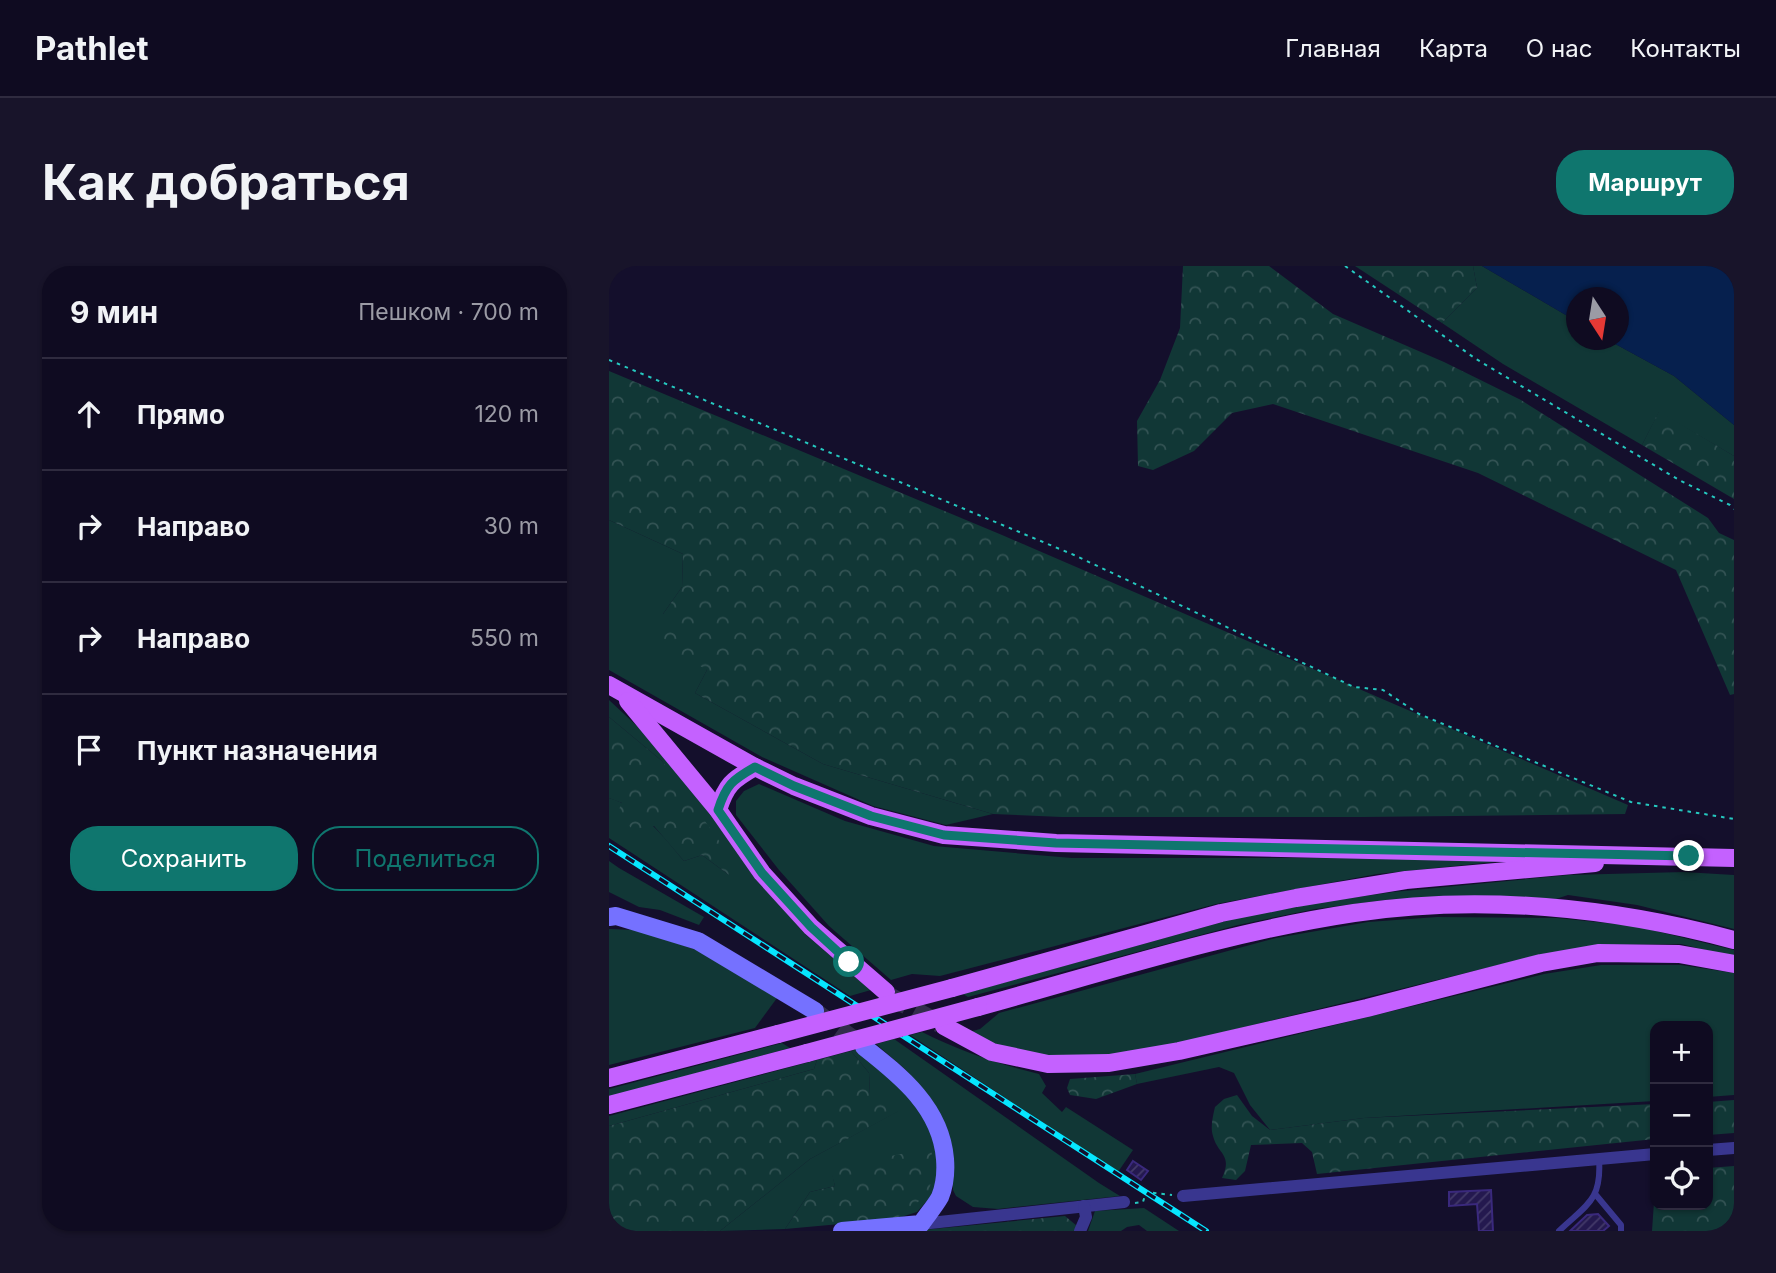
<!DOCTYPE html>
<html lang="ru">
<meta charset="utf-8">
<style>
:root{--surface:#0f0b21;--page:#18142a;--text:#f1f3f6;--muted:#9b9ba5;--line:#2f2b3f;--accent:#0f766e}
body{margin:0;font-family:Inter,sans-serif;background:var(--page);color:var(--text)}
.controls{position:absolute;right:21px;bottom:21px;display:grid;overflow:hidden;border-radius:14px;box-shadow:0 2px 5px #0004}
.controls button{width:63px;height:63px;display:grid;place-items:center;padding:0;border:0;border-bottom:2px solid var(--line);background:var(--surface);color:var(--text);font:35px sans-serif}
.compass{position:absolute;left:957px;top:21px;width:63px;height:63px;border-radius:50%;background:var(--surface);box-shadow:0 2px 5px #0004;rotate:168deg}
.stop{position:absolute;width:21px;height:21px;margin:-16px;border:5px solid #0f766e;border-radius:50%;background:#fff}
.stop.end{background:#0f766e;border-color:#fff;box-shadow:0 2px 7px #0008}
.list{margin:0;padding:0;list-style:none}
h2{display:flex;justify-content:space-between;align-items:center;height:91px;margin:0;padding:0 28px;font-size:30px}
h2 small{font-size:23px;font-weight:400;color:var(--muted)}
.list li{display:grid;grid-template-columns:46px 1fr auto;gap:21px;align-items:center;box-sizing:border-box;height:112px;padding:0 28px;border-top:2px solid var(--line)}
.list b{display:block;font-size:26px;white-space:nowrap}
.list em{font-size:23px;font-style:normal;color:var(--muted)}
.actions{display:flex;gap:14px;padding:21px 28px}
.actions a{flex:1;padding:16px 0;border:2px solid var(--accent);border-radius:28px;text-align:center;font-size:24px;color:var(--accent)}
.actions .main{background:var(--accent);color:#fff}
.icon{flex:none;width:38px;height:38px;fill:none;stroke:currentColor;stroke-width:2;stroke-linecap:round;stroke-linejoin:round}
.map{position:relative;flex:none;width:1125px;height:965px;overflow:hidden;border-radius:28px}
header{display:flex;align-items:center;gap:42px;box-sizing:border-box;height:98px;padding:0 35px;background:var(--surface);border-bottom:2px solid var(--line)}
header strong{font-size:33px}
nav{display:flex;gap:38px;margin-inline-start:auto;font-size:24px}
.intro{display:flex;align-items:center;justify-content:space-between;box-sizing:border-box;height:168px;padding:0 42px}
h1{margin:0;font-size:49px}
.button{padding:18px 32px;border-radius:28px;background:var(--accent);color:#fff;font-size:24px;font-weight:700}
main{display:flex;gap:42px;padding:0 42px}
aside{flex:1;background:var(--surface);border-radius:28px;box-shadow:0 2px 5px #0004}
.map>svg:first-child{display:block}
</style>
<header>
<strong>Pathlet</strong>
<nav><a>Главная</a><a>Карта</a><a>О нас</a><a>Контакты</a></nav>
</header>
<div class="intro"><h1>Как добраться</h1><a class="button">Маршрут</a></div>
<main>
<aside>
<h2>9 мин<small>Пешком · 700 m</small></h2>
<ul class="list">
<li><svg class="icon" aria-label="ahead" viewBox="0 0 24 24"><path d="M12 20V5M6 11l6-6 6 6"/></svg><div><b>Прямо</b></div><em>120 m</em></li>
<li><svg class="icon" aria-label="right" viewBox="0 0 24 24"><path d="M7 20v-9h11M14 6l5 5-5 5"/></svg><div><b>Направо</b></div><em>30 m</em></li>
<li><svg class="icon" aria-label="right" viewBox="0 0 24 24"><path d="M7 20v-9h11M14 6l5 5-5 5"/></svg><div><b>Направо</b></div><em>550 m</em></li>
<li><svg class="icon" aria-label="arrive" viewBox="0 0 24 24"><path d="M6 21V4h12l-3 4 3 4H6"/></svg><div><b>Пункт назначения</b></div></li>
</ul>
<div class="actions"><a class="main">Сохранить</a><a>Поделиться</a></div>
</aside>
<div class="map">
<svg width="1125" height="965" viewBox="0 0 1125 965">
<defs>
<pattern id="forest-crowns" width="20" height="18" patternUnits="userSpaceOnUse" patternTransform="scale(1.75)"><rect width="20" height="18" fill="#113736"/><path d="M2 6a3 3 0 1 1 6 0M12 15a3 3 0 1 1 6 0" fill="none" stroke="#335354"/></pattern>
<pattern id="building-hatch" width="6" height="6" patternUnits="userSpaceOnUse" patternTransform="scale(1.75)"><rect width="6" height="6" fill="#24194f"/><path d="M-1 1l2-2M0 6l6-6M5 7l2-2" fill="none" stroke="#433a69"/></pattern>
</defs>
<rect width="100%" height="100%" fill="#140f2c"/>
<!-- grass -->
<g fill="#113736">
<polygon points="864,0 873,0 967,55 968,74 999,74 1065,110 1125,159 1125,190 1050,146 1033,179 894,98 833,57 868,22"/>
<polygon points="0,254 74,288 73,321 54,348 98,404 86,427 214,498 384,548 337,559 264,540 153,491 0,404"/>
<path d="M0,434L55,485L148,613L196,668L262,724L241,730L0,572V532C33,542 54,570 75,595L93,589L120,609L53,495L0,451Z"/>
<polygon points="150,518 236,555 325,580 463,592 924,592 768,608 607,638 331,710 303,708 282,714 220,660 170,604 127,549 127,535 135,525"/>
<polygon points="0,595 10,602 95,651 90,659 51,644 30,641 0,626"/>
<polygon points="1075,606 1125,609 1125,663 1028,639 959,629 947,633 880,630 784,633 706,643 629,659 359,731 354,728 628,652 707,637 784,626 960,609"/>
<polygon points="828,651 948,652 1026,660 1125,684 1125,691 1072,678 987,679 930,689 570,777 499,789 438,790 387,781 360,766 371,763 390,747 667,672 759,656"/>
<polygon points="0,663 27,664 91,685 168,732 146,762 0,799"/>
<polygon points="992,699 1072,699 1125,707 1125,829 1099,831 1099,760 1046,760 1046,835 755,852 661,864 641,839 625,807 610,801 528,818 526,808 935,708"/>
<path d="M313,766C351,785 389,798 430,808L437,820L433,827L453,846L457,841L524,884L509,906L301,769Z"/>
<polygon points="285,773 490,917 511,930 389,943 364,941 347,930 344,924 343,881 337,860 325,837 296,803 267,778"/>
<polygon points="173,777 181,782 0,831 0,823"/>
<polygon points="252,782 313,846 328,881 331,908 324,928 308,946 286,953 222,902 226,920 201,926 176,963 111,965 201,893 289,845 261,831 260,807 242,785"/>
<polygon points="208,794 205,803 0,860 0,850"/>
<polygon points="535,942 570,965 538,965 530,959 518,961 512,965 479,965 486,945"/>
</g>
<!-- forest -->
<g fill="url(#forest-crowns)">
<polygon points="574,0 660,0 724,48 835,96 912,134 1099,252 1110,267 1125,274 1125,428 1121,429 1067,304 869,207 664,138 623,147 585,185 544,204 529,200 528,155 551,114 571,62"/>
<polygon points="746,0 864,0 868,22 833,57"/>
<polygon points="0,105 393,269 1019,539 1016,548 752,551 453,551 384,548 214,498 86,427 98,404 48,375 54,348 73,321 74,288 0,254"/>
<polygon points="1050,145 1125,190 1125,233 1033,179"/>
<polygon points="0,451 53,495 131,604 120,609 93,589 75,595 45,560 25,565 8,547 13,537 0,532"/>
<polygon points="242,785 260,807 261,830 282,830 290,845 201,893 111,965 0,965 0,860 205,803 208,794"/>
<polygon points="526,808 528,818 487,833 461,829 458,822 461,813"/>
<path d="M628,829L643,850L661,864L755,852L1046,838V873L708,908L703,886L693,877L642,879L636,905L627,914L613,912C624,888 609,889 604,870C601,861 604,850 606,841L615,833Z"/>
<polygon points="1125,834 1125,867 1099,869 1099,836"/>
<polygon points="322,882 325,901 320,925 304,941 286,953 176,963 201,926 226,920 221,902"/>
<polygon points="1125,900 1125,965 1043,965 1046,922 1046,939 1099,939 1099,902"/>
<polygon points="456,950 474,965 304,965"/>
</g>
<!-- water -->
<polygon fill="#06204e" points="873,0 1125,0 1125,159 1065,110 999,74 1010,74 1010,32 968,32 967,55"/>
<!-- building -->
<g fill="url(#building-hatch)" stroke="#3a297d" stroke-width="2">
<polygon points="524,895 539,905 532,914 518,904"/>
<polygon points="882,924 884,965 870,965 868,938 840,940 840,926"/>
<polygon points="989,948 1000,960 994,965 961,965 978,949"/>
</g>
<g fill="none" stroke-linecap="round" stroke-linejoin="round">
<!-- secondary-tunnel -->
<polyline stroke="#322d4c" stroke-width="18" stroke-dasharray="18 9" stroke-linecap="butt" points="208,747 254,780"/>
<!-- primary-tunnel -->
<polyline stroke="#322d4c" stroke-width="18" stroke-dasharray="18 9" stroke-linecap="butt" points="282,731 331,758"/>
<!-- path -->
<g stroke="#25c8bf" stroke-width="2" stroke-dasharray="3.5 5" stroke-linecap="butt">
<polyline points="736,0 867,93 1070,214 1121,239 1125,243"/>
<polyline points="0,94 465,289 745,421 774,424 810,448 1022,536 1125,553"/>
<polyline points="526,937 534,936 537,926 563,929"/>
</g>
<!-- lane -->
<g stroke="#39368f" stroke-width="6">
<polyline points="987,929 1012,959 1012,965"/>
<path d="M950,965C977,939 993,935 990,893"/>
</g>
<!-- street -->
<g stroke="#39368f" stroke-width="12">
<polyline points="1099,884 1125,882"/>
<polyline points="574,930 1046,888"/>
<polyline points="312,958 515,936"/>
<polyline points="471,965 477,951 475,940"/>
</g>
<!-- secondary -->
<g stroke="#7571ff" stroke-width="18">
<polyline points="0,651 7,650 89,675 206,745"/>
<path d="M233,965L312,958C318,949 326,940 331,931C336,919 337,906 336,893C332,842 292,810 255,781"/>
</g>
<!-- primary -->
<g stroke="#c461ff" stroke-width="18">
<polyline points="0,419 146,501 185,520 262,550 335,569 447,577 1125,592"/>
<polyline points="19,435 109,544 153,607 202,661 277,726"/>
<path d="M109,544C117,519 123,514 146,501"/>
<polyline points="343,722 612,647 687,632 797,614 986,597"/>
<path d="M369,741C493,707 618,666 745,647C871,628 1003,641 1125,674"/>
<polyline points="335,760 383,786 439,798 500,797 570,785 758,742 932,697 989,687 1070,688 1125,698"/>
<polyline points="0,812 169,768"/>
<polyline points="0,839 198,787"/>
</g>
<!-- rail casing -->
<g stroke="#06e6ff" stroke-width="6">
<polyline id="rail" points="0,580 597,965"/>
</g>
<!-- rail -->
<use href="#rail" stroke="#140f2c" stroke-width="3.5" stroke-dasharray="10" stroke-linecap="butt"/>
<!-- primary-bridge -->
<g stroke="#c461ff" stroke-width="18">
<polyline points="169,768 343,722"/>
<polyline points="198,787 369,741"/>
</g>
</g>
<g fill="none" stroke-linecap="round" stroke-linejoin="round">
<!-- route -->
<path stroke="#0f766e" stroke-width="9" d="M240,696L202,661L153,607L109,544C117,519 123,514 146,501L185,520L262,550L335,569L447,577L1080,590"/>
</g>
</svg>
<div class="controls">
<button>+</button>
<button>−</button>
<button><svg class="icon" aria-label="locate" viewBox="0 0 24 24"><circle cx="12" cy="12" r="6"/><path d="M12 2v4M12 18v4M2 12h4M18 12h4"/></svg></button>
</div>
<svg class="compass" viewBox="-18 -18 36 36"><path d="M0-13l5 13h-10z" fill="#e53935"/><path d="M0 13l5-13h-10z" fill="#9b9ba5"/></svg>
<div class="stop" style="left:240px;top:696px"></div>
<div class="stop end" style="left:1080px;top:590px"></div>
</div>
</main>
